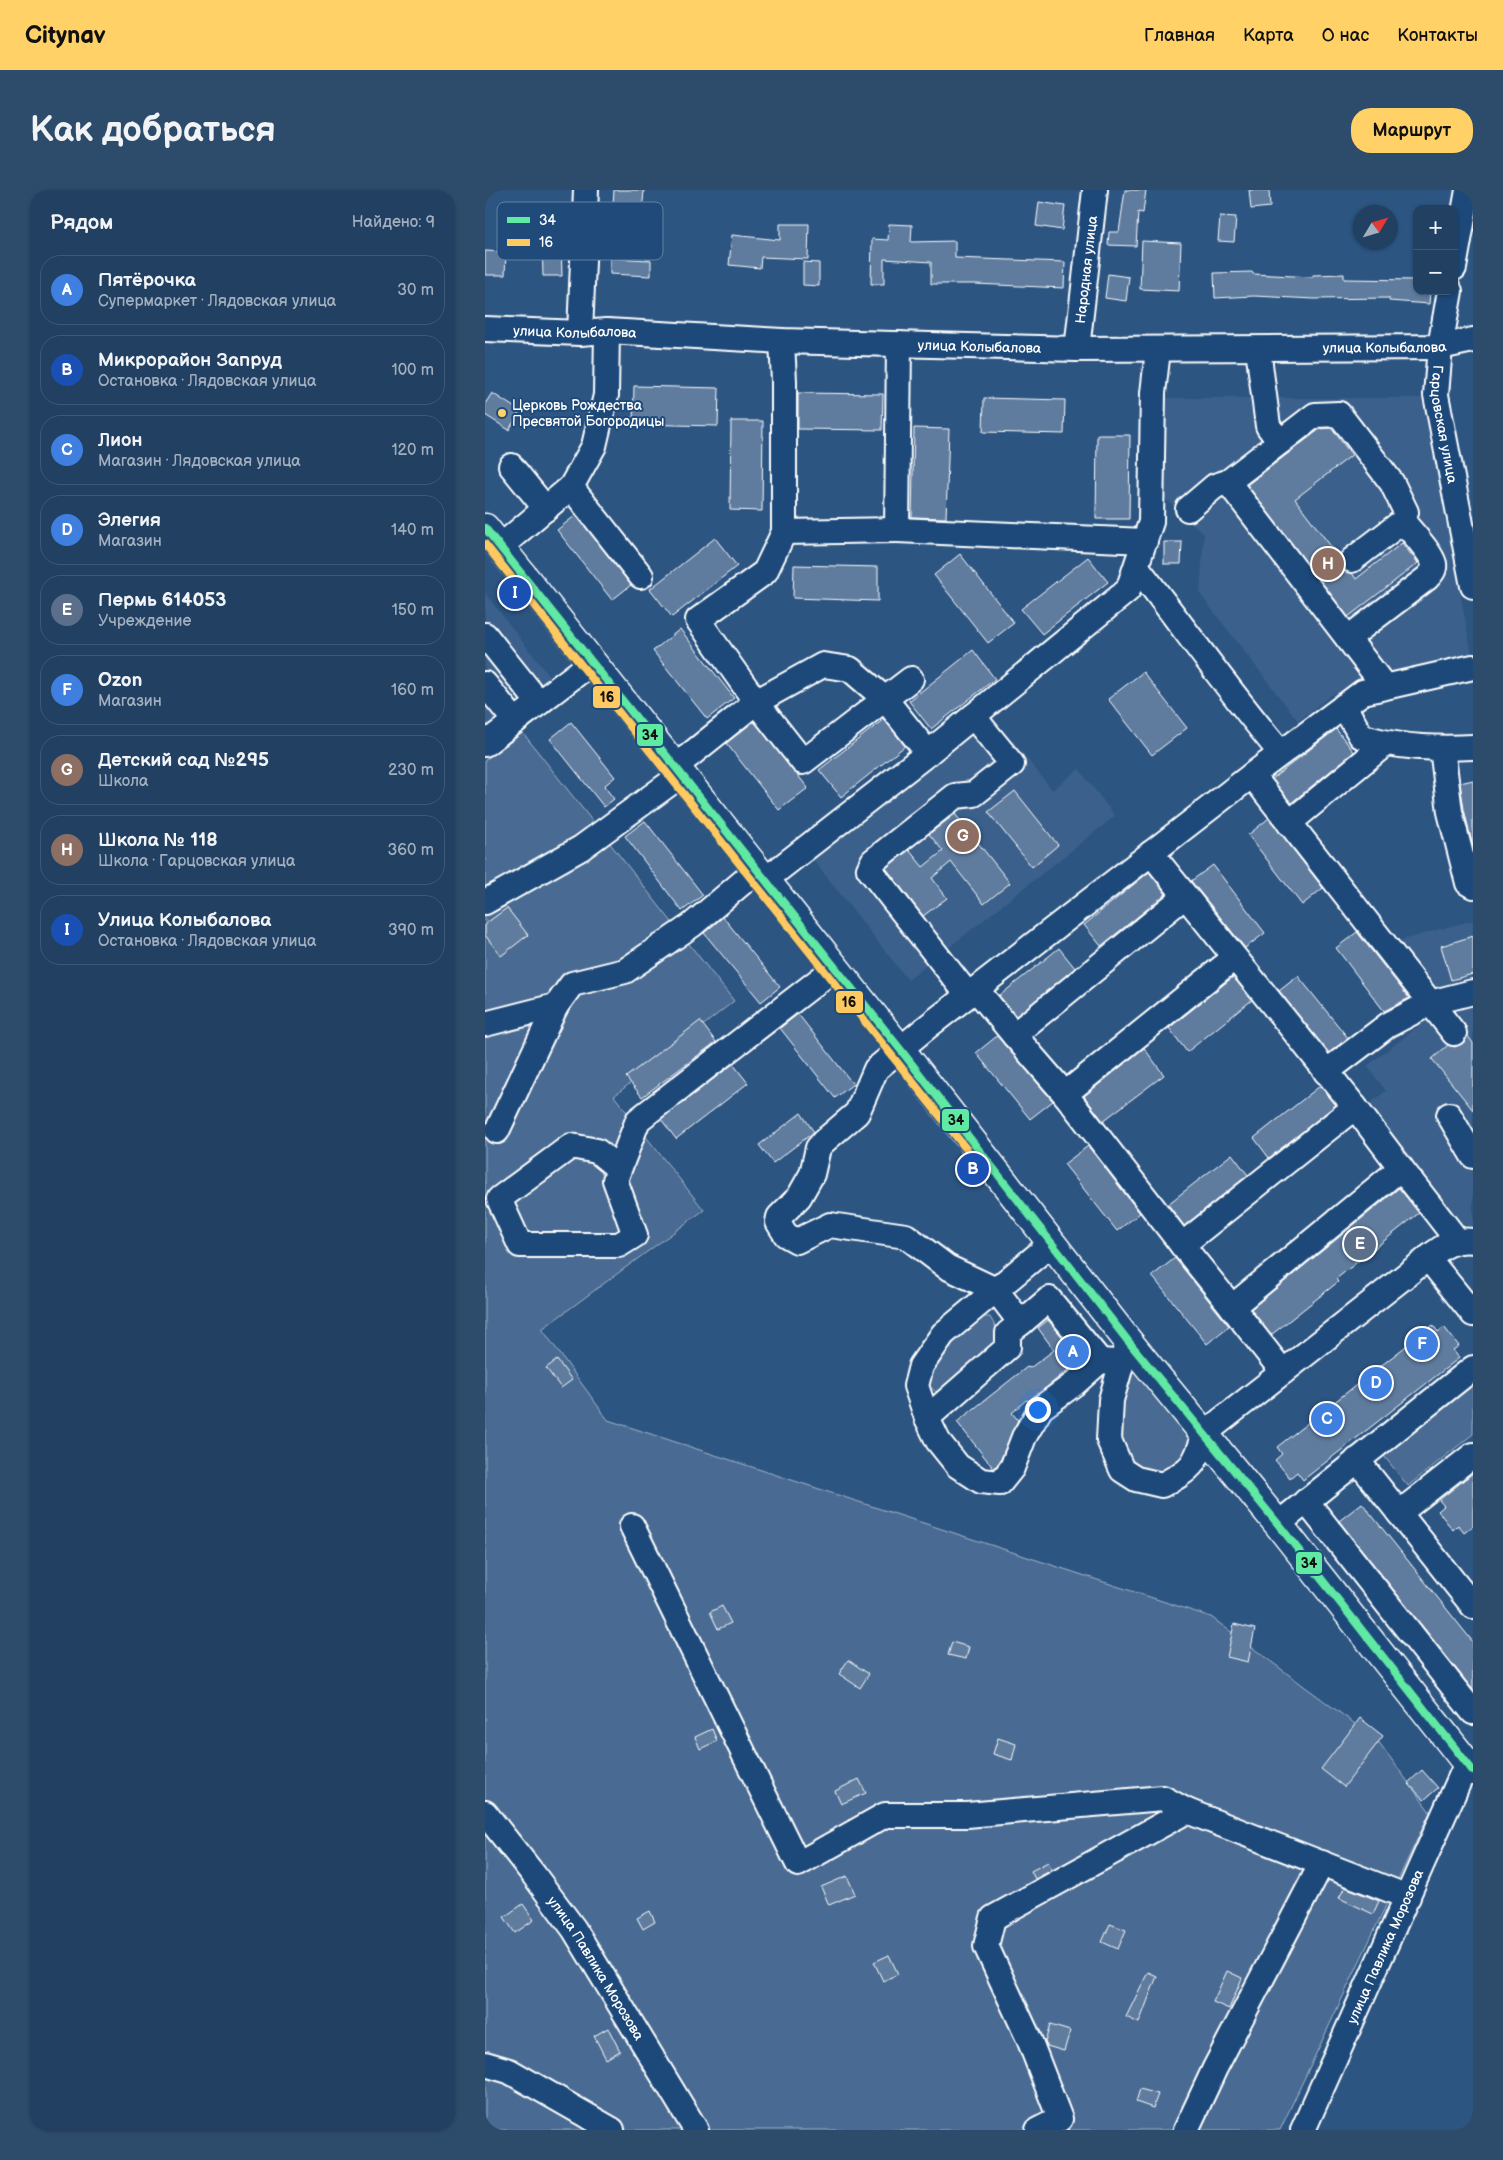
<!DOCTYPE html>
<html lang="ru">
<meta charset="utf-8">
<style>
:root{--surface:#214062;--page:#2d4b6b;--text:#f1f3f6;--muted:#a2afbe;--line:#3e5977;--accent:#ffd166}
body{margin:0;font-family:"Balsamiq Sans",sans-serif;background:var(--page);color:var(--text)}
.controls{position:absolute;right:15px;top:15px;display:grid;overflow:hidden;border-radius:10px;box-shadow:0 1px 4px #0004}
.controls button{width:45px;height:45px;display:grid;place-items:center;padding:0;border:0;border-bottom:1px solid var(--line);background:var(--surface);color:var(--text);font:25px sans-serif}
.compass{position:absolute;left:868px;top:15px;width:45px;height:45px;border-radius:50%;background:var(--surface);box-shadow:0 1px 4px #0004;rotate:52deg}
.you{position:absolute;left:552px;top:1219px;width:18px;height:18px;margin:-12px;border:4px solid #fff;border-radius:50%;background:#1a73e8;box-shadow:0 0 0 8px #1a73e833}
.badge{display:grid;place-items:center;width:32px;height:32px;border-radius:50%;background:var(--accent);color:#fff;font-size:16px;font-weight:700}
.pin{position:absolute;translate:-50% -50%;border:2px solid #fff;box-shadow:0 1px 5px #0006}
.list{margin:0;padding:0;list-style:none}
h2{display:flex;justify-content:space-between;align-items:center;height:65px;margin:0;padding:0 20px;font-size:21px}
h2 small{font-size:16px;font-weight:400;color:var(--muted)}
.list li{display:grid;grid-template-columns:32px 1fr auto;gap:15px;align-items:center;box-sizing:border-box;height:70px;margin:0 10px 10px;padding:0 10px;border:1px solid var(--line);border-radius:20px}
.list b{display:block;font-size:19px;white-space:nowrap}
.list p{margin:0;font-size:16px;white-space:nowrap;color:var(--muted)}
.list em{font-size:16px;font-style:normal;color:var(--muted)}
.map{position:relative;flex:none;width:988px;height:1940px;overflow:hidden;border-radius:20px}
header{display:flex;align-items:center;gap:30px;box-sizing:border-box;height:70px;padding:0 25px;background:var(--accent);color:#111}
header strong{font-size:24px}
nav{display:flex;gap:28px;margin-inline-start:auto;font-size:18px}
.intro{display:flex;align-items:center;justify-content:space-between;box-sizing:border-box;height:120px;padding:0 30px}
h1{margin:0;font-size:35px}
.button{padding:12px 22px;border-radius:20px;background:var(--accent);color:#111;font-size:18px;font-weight:700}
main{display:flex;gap:30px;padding:0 30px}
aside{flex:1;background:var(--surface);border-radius:20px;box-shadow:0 1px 4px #0004}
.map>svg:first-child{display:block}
</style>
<header>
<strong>Citynav</strong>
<nav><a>Главная</a><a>Карта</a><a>О нас</a><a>Контакты</a></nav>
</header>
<div class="intro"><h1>Как добраться</h1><a class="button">Маршрут</a></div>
<main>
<aside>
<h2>Рядом<small>Найдено: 9</small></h2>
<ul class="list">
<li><span class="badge" style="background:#3f7fe0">A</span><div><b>Пятёрочка</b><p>Супермаркет · Лядовская улица</p></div><em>30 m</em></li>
<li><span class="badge" style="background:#1a4fb4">B</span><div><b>Микрорайон Запруд</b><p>Остановка · Лядовская улица</p></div><em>100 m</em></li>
<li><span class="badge" style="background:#3f7fe0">C</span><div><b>Лион</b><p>Магазин · Лядовская улица</p></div><em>120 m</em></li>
<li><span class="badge" style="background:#3f7fe0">D</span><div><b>Элегия</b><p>Магазин</p></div><em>140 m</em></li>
<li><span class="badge" style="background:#5c6f8a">E</span><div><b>Пермь 614053</b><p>Учреждение</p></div><em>150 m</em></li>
<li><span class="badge" style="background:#3f7fe0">F</span><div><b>Ozon</b><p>Магазин</p></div><em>160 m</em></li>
<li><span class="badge" style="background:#8d6e63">G</span><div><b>Детский сад №295</b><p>Школа</p></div><em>230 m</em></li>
<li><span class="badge" style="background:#8d6e63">H</span><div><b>Школа № 118</b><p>Школа · Гарцовская улица</p></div><em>360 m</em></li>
<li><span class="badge" style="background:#1a4fb4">I</span><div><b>Улица Колыбалова</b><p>Остановка · Лядовская улица</p></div><em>390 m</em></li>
</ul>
</aside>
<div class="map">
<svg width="988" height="1940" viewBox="0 0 988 1940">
<rect width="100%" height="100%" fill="#2c5582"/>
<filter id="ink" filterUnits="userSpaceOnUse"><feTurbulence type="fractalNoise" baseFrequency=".02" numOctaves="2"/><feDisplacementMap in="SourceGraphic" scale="10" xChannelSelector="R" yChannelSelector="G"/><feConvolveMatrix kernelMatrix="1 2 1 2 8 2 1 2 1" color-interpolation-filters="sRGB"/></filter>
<g filter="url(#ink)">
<!-- built -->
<g fill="#3b618b">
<polygon points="675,208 937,208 988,469 849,503 813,531 715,404 719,344 674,303"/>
<polygon points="0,403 68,491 0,545"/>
<polygon points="492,535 514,562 528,551 567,600 594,579 630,626 423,790 326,667"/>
<polygon points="988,730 988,1038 968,1030 880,917 901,901 882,876 957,818 906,753"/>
</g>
<!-- green -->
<g fill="#486b92" stroke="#a4b5c8">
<polygon points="38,543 249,811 129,906 219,1020 57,1139 123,1230 726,1427 893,1551 945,1622 795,1940 0,1940 0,570"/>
<polygon points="496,1127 505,1127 513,1141 517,1153 451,1202 435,1188 440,1178"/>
<polygon points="647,1172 708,1244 708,1261 681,1284 651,1281 637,1257 631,1236"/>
<polygon points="988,1194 988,1244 923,1296 899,1266"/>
</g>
<!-- building -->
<g fill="#5e7c9f" stroke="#fff">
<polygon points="129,0 159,0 157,24 147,23 147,28 127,27"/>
<polygon points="640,0 661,0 658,23 653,22 651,56 623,55 624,42 634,42"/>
<polygon points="764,0 784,0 785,17 766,19"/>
<polygon points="554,12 580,16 577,40 551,36"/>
<polygon points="735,26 751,27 749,52 733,51"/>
<polygon points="295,34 324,34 323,69 276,67 275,78 244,75 247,45 295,50"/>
<polygon points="404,34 427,35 426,52 470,51 470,68 580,72 579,98 490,94 446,94 446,72 399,69 399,94 386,94 387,49 403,50"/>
<polygon points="57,51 76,51 77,86 58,86"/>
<polygon points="657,51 696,53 694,101 655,99"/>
<polygon points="0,61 21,62 20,85 0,85"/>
<polygon points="125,68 166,70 166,86 125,84"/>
<polygon points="318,72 334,73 334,96 318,95"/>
<polygon points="768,82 768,84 828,87 828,85 859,84 859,89 932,90 932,101 945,101 944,114 904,111 904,108 829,109 769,106 730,108 729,83"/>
<polygon points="623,84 644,87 641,111 620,108"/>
<polygon points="149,196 234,198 233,236 148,234"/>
<polygon points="7,203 35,221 24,240 0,225 0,214"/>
<polygon points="313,203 398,204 397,240 313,239"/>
<polygon points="499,208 580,210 579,244 498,242"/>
<polygon points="246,231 278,231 277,321 245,320"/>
<polygon points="429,238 464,239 461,328 427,327"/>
<polygon points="846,238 867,265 810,309 854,367 853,372 856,379 867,383 871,389 917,353 933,373 863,427 762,295 835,239"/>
<polygon points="612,245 645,245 644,329 611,329"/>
<polygon points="91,325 146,395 127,410 72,340"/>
<polygon points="230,348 252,376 187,427 165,399"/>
<polygon points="679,352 697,352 696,374 679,374"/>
<polygon points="475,364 529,433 503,453 449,385"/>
<polygon points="603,367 623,392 557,444 536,419"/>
<polygon points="309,375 393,377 393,411 308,408"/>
<polygon points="195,439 249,508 222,529 168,461"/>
<polygon points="488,460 510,489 446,539 424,511"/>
<polygon points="658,482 702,538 667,565 623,509"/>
<polygon points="399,529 420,556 356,607 334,580"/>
<polygon points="269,531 323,598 294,620 241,553"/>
<polygon points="86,532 130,587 119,596 129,609 119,617 65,549"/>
<polygon points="851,539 869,562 806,613 787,589"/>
<polygon points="988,590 988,657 979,619 975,593"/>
<polygon points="530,601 573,655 547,677 503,622"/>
<polygon points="470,624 525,693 499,714 466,672 447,688 462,708 438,726 401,678 424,660 438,677 458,661 444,644"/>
<polygon points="784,628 838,698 817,715 763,645"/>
<polygon points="160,631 218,705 197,721 140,646"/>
<polygon points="728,675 780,743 760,758 706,691"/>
<polygon points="664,682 681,704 616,756 599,735"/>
<polygon points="22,718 43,745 16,766 0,745 0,734"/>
<polygon points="238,727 295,797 276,812 219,743"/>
<polygon points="872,742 924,808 899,821 851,758"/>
<polygon points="988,746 988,784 966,790 956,756"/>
<polygon points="574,758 590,778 531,826 514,806"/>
<polygon points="813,786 863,848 844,863 794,801"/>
<polygon points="748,787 767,810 702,862 684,838"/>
<polygon points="313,824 368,894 350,908 295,838"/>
<polygon points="215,831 231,852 157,907 141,887"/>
<polygon points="982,845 988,853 988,920 947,869 963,855 970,857 977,854"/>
<polygon points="512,846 568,911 545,929 491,863"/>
<polygon points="659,858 679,885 618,931 599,906"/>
<polygon points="248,874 263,893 191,949 176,929"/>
<polygon points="835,896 851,915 784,968 769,948"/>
<polygon points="316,923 329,942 288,973 274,955"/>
<polygon points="603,956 655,1023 632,1041 579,974"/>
<polygon points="747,964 763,985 699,1036 683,1014"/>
<polygon points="914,998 934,1023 851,1089 853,1092 786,1145 766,1119"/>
<polygon points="690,1068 744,1136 722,1154 667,1086"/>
<polygon points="563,1130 596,1169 545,1211 541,1210 527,1223 533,1230 515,1271 509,1279 472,1232 542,1177 545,1178 569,1160 553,1138"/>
<polygon points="948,1135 953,1142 959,1137 974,1156 968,1160 974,1168 818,1290 812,1282 805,1288 790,1270 797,1264 792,1257"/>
<polygon points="72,1170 87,1190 76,1198 61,1178"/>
<polygon points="988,1283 988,1336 979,1343 973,1335 968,1340 953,1321 959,1316 954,1310"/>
<polygon points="877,1313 988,1452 988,1500 854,1331"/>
<polygon points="237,1416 246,1433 233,1439 225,1422"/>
<polygon points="749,1434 770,1439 763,1472 742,1467"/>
<polygon points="467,1452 484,1457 481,1469 463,1465"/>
<polygon points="363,1470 384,1484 375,1498 354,1484"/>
<polygon points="875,1528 898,1546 859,1597 836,1579"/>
<polygon points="227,1539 232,1551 215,1559 210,1547"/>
<polygon points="513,1548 531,1554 527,1570 508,1564"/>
<polygon points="937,1580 953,1598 939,1610 923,1593"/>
<polygon points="374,1589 381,1603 356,1614 350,1601"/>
<polygon points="563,1672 567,1680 550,1689 546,1681"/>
<polygon points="362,1686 370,1704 344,1715 336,1697"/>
<polygon points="860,1697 894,1711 888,1724 854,1708"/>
<polygon points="38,1714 49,1730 30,1743 19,1727"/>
<polygon points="165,1721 170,1732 158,1739 152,1728"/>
<polygon points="625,1734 641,1740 633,1759 617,1752"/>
<polygon points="404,1765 413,1784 398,1791 389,1772"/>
<polygon points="742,1781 757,1788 744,1819 728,1812"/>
<polygon points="663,1782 672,1786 654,1833 641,1827"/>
<polygon points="565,1835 585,1841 579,1861 562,1856 560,1852"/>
<polygon points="123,1838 135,1861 121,1869 109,1846"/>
<polygon points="655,1899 673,1904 668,1918 651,1912"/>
</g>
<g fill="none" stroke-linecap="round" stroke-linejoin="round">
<!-- minor casing -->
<g stroke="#fff" stroke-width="28">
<g id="minor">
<polyline points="969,78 983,0"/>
<path id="s1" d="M965,101L955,157L951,205L988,396"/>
<path id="s2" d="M0,139L95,143L122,141L297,151L592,159L955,157L988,150"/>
<polyline points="95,143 101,0"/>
<polyline points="297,151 299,191 299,342 412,340 414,154"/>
<path id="s3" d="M592,159L610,0"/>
<polyline points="773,159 783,236 795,252"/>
<polyline points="26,276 61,319"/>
<polyline points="86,297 156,386"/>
<polyline points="703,319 730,296 743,292"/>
<polyline points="412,340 660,351"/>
<polyline points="299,342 280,382 213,430 271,512 318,572 426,489"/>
<polyline points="15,357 86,297 109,256 121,205 122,141"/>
<polyline points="867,370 918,331"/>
<path d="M652,377C700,439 745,503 796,563"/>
<polyline points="0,445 54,513"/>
<path d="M863,448L942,388C946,384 950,380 949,374C946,362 926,342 918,331L921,322L907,293L854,224L830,225L743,292L900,497"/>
<polyline points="0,494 30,531"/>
<path d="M859,516L876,546C912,558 950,559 988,557"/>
<polyline points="0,554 106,473"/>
<polyline points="957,558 965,622 983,693 988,696"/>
<polyline points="190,577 271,512 338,475 365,479 400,509 443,563"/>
<polyline points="767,585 969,843"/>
<polyline points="804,633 900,554"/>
<polyline points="666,663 870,917"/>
<polyline points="280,690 443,563 643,400 666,332 668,203 673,160"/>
<polyline points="0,712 96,658 196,585"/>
<polyline points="749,768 580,904 697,1055 870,917 916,978"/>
<polyline points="491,799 529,845 700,706"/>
<polyline points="483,805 384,679 388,671 470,606 489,604 527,574 488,526"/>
<polyline points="0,834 71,816"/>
<polyline points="529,845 580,904"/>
<polyline points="841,882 903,835 945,813 988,802"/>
<polyline points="964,925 988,966"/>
<polyline points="12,941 71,816 87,794 140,781 207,735 272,680"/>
<polyline points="134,979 112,961 86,956 14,1009 35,1055 134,1055 150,1045 130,990 153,930 350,778"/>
<polyline points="567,1053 458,1144 436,1176 431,1196 442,1228 453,1251 473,1276 496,1291 515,1293 527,1278 539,1247 556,1218 589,1194 615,1171 630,1172"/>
<polyline points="697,1055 747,1117"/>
<polyline points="943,1068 988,1124"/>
<path d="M643,1151L626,1210L624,1250L637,1280L651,1289L677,1295C707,1279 710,1276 720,1243L943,1068C957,1057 969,1048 988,1051"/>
<polyline points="615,1171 564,1109 536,1133 511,1100 462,1077 421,1046 345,1035 312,1051 301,1045 293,1032 294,1027 314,1007 327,984 333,958 338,952 372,923 391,879 442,837 767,585 878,502 988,477"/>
<polyline points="798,1182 747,1117 916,978 972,1050"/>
<polyline points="442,1228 523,1157 523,1143 536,1133"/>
<polyline points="872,1270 988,1416"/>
<polyline points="821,1311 988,1522"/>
<polyline points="914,1323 988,1265"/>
<polyline points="793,1334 988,1178"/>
<polyline points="147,1336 313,1674 400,1625 482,1625 678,1608 702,1621 923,1707"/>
<path id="s4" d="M0,1623L49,1685L89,1739L211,1940"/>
<polyline points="0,1874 24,1881 127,1940"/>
<polyline points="553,1940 575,1929 544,1849 501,1756 508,1728 702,1621"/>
<polyline points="701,1940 730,1878 837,1673"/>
<path id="s5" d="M818,1940L982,1573"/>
</g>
</g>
<!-- major casing -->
<g stroke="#fff" stroke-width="31">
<polyline id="major" points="0,338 415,859 643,1151 793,1334 988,1581"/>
</g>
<!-- minor -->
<use href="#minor" stroke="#1f4a7a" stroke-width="24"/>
<!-- major -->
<use href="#major" stroke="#1f4a7a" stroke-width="28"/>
<!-- bus-1 casing -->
<g stroke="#1f4a7a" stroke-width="11">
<polyline id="bus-1" points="0,338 415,859 643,1151 793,1334 988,1581"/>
</g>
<!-- bus-2 casing -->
<g stroke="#1f4a7a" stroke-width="11">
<polyline id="bus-2" points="0,354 486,965"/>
</g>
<!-- bus-1 -->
<use href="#bus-1" stroke="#60e9a3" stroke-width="8"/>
<!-- bus-2 -->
<use href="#bus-2" stroke="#fdc960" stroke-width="8"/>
</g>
</g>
<!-- markers -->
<circle fill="#ffd166" stroke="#1f4a7a" stroke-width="2" cx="17" cy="223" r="5"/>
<g text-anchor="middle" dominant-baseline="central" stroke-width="4" stroke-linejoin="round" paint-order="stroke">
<!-- street labels -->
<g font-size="14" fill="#fff" stroke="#1f4a7a">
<text stroke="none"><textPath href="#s3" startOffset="80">Народная улица</textPath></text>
<text stroke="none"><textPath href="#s2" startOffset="90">улица Колыбалова</textPath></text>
<text stroke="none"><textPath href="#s2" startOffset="900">улица Колыбалова</textPath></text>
<text stroke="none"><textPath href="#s2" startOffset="495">улица Колыбалова</textPath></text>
<text stroke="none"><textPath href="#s1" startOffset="135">Гарцовская улица</textPath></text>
<text stroke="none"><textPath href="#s5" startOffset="201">улица Павлика Морозова</textPath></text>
<text stroke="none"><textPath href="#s4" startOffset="191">улица Павлика Морозова</textPath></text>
</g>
<!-- poi labels -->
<g font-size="14" fill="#fff" stroke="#1f4a7a" text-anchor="start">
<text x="27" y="215">Церковь Рождества<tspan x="27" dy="16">Пресвятой Богородицы</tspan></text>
</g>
</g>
<!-- legend -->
<rect x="12" y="12" width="166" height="58" rx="8" fill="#1f4a7a" stroke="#6280a2" stroke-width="1"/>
<rect x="22" y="27" width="23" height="6" fill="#60e9a3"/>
<rect x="22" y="49" width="23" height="7" fill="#fdc960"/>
<g font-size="14" fill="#fff">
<text x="54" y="35">34</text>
<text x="54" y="57">16</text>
</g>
<g stroke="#1f4a7a" stroke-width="2">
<rect x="107" y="495" width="29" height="24" rx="5" fill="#fdc960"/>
<rect x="151" y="533" width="28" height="24" rx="5" fill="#60e9a3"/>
<rect x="350" y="800" width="29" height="24" rx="5" fill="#fdc960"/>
<rect x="456" y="918" width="29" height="24" rx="5" fill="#60e9a3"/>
<rect x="810" y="1361" width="28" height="24" rx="5" fill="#60e9a3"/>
</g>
<g font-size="14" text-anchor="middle" font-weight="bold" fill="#111">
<text x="122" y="512">16</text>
<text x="165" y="550">34</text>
<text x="364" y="817">16</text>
<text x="471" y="935">34</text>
<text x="824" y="1378">34</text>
</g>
</svg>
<div class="controls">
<button>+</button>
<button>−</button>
</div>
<svg class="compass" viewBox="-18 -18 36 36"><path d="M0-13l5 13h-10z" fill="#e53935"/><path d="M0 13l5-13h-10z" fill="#a2afbe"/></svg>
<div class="you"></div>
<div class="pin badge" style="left:588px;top:1162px;background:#3f7fe0">A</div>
<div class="pin badge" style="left:488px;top:979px;background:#1a4fb4">B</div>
<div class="pin badge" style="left:842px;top:1229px;background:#3f7fe0">C</div>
<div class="pin badge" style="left:891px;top:1193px;background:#3f7fe0">D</div>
<div class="pin badge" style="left:875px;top:1054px;background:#5c6f8a">E</div>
<div class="pin badge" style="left:937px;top:1154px;background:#3f7fe0">F</div>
<div class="pin badge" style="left:478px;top:646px;background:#8d6e63">G</div>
<div class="pin badge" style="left:843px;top:374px;background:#8d6e63">H</div>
<div class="pin badge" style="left:30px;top:403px;background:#1a4fb4">I</div>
</div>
</main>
